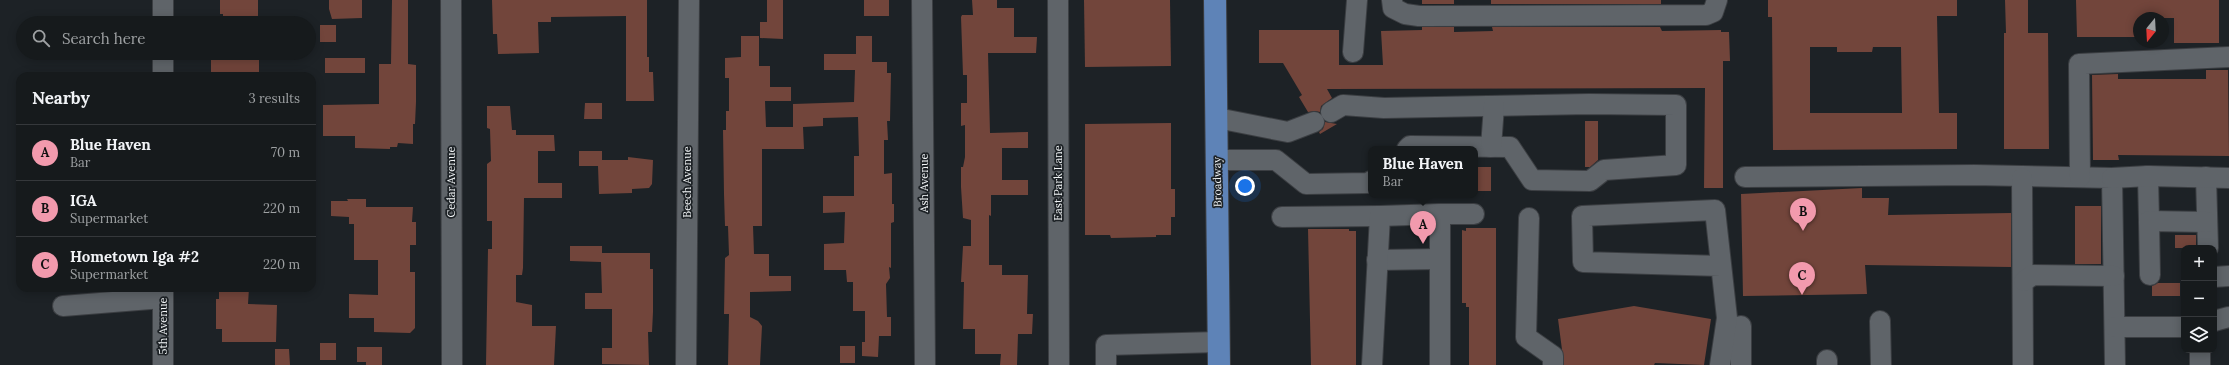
<!DOCTYPE html>
<meta charset="utf-8">
<style>
:root{--surface:#161a1c;--page:#1f2325;--text:#f1f3f6;--muted:#9ea1a3;--line:#35383b;--accent:#f29aad}
body{margin:0;font-family:Lora,serif;background:var(--page);color:var(--text)}
.controls{position:absolute;right:12px;bottom:12px;display:grid;overflow:hidden;border-radius:8px;box-shadow:0 2px 10px #0003}
.controls button{width:36px;height:36px;display:grid;place-items:center;padding:0;border:0;border-bottom:1px solid var(--line);background:var(--surface);color:var(--text);font:20px sans-serif}
.compass{position:absolute;left:2133px;top:12px;width:36px;height:36px;border-radius:50%;background:var(--surface);box-shadow:0 2px 10px #0003;rotate:198deg}
.you{position:absolute;left:1245px;top:186px;width:14px;height:14px;margin:-10px;border:3px solid #fff;border-radius:50%;background:#1a73e8;box-shadow:0 0 0 6px #1a73e833}
.badge{display:grid;place-items:center;width:26px;height:26px;border-radius:50%;background:var(--accent);color:#111;font-size:13px;font-weight:700}
.pin{position:absolute;translate:-50% -33px;filter:drop-shadow(0 1px 2px #0008)}
.pin::after{content:'';position:absolute;top:21px;width:14px;height:12px;background:inherit;clip-path:polygon(0 0,100% 0,50% 100%)}
.popup{position:absolute;left:1368px;top:146px;width:110px;height:52px;box-sizing:border-box;display:grid;place-content:center;border-radius:8px;background:var(--surface);filter:drop-shadow(0 1px 3px #0005);font-size:13px;white-space:nowrap;color:var(--muted)}
.popup b{font-size:15px;color:var(--text)}
.popup::after{content:'';position:absolute;left:50%;top:100%;margin-left:-8px;border:8px solid transparent;border-top-color:var(--surface)}
.list{margin:0;padding:0;list-style:none}
h2{display:flex;justify-content:space-between;align-items:center;height:52px;margin:0;padding:0 16px;font-size:17px}
h2 small{font-size:13px;font-weight:400;color:var(--muted)}
.list li{display:grid;grid-template-columns:26px 1fr auto;gap:12px;align-items:center;box-sizing:border-box;height:56px;padding:0 16px;border-top:1px solid var(--line)}
.list b{display:block;font-size:15px;white-space:nowrap}
.list p{margin:0;font-size:13px;white-space:nowrap;color:var(--muted)}
.list em{font-size:13px;font-style:normal;color:var(--muted)}
.icon{flex:none;width:22px;height:22px;fill:none;stroke:currentColor;stroke-width:2;stroke-linecap:round;stroke-linejoin:round}
.map{position:relative;flex:none;width:2229px;height:365px;overflow:hidden}
.search{position:absolute;background:var(--surface);box-shadow:0 2px 10px #0003;left:16px;top:16px;width:300px;height:44px;display:flex;align-items:center;gap:10px;box-sizing:border-box;padding:0 14px;border-radius:22px;color:var(--muted);font-size:15px}
.panel{position:absolute;background:var(--surface);box-shadow:0 2px 10px #0003;left:16px;top:72px;width:300px;height:220px;border-radius:12px}
.map>svg:first-child{display:block}
</style>
<div class="map">
<svg width="2229" height="365" viewBox="0 0 2229 365">
<rect width="100%" height="100%" fill="#1d2226"/>
<!-- building -->
<g fill="#72453b" fill-rule="evenodd">
<polygon points="220,0 258,0 258,23 223,23 223,14 220,14"/>
<polygon points="329,0 362,0 362,18 332,19 329,9"/>
<polygon points="392,0 408,0 408,64 416,65 416,102 415,124 413,124 413,144 398,143 397,147 390,147 390,149 355,148 355,136 323,136 323,105 379,104 379,64 391,64"/>
<polygon points="492,0 647,0 647,57 649,57 649,72 653,72 654,101 626,101 626,16 551,17 551,22 538,22 539,53 498,54 497,34 493,34"/>
<polygon points="767,0 783,0 783,39 760,38 760,22 767,22"/>
<rect x="864" y="0" width="25" height="16"/>
<polygon points="972,0 997,0 997,8 1014,8 1014,37 1037,37 1036,53 988,53 990,133 1028,132 1028,148 1002,148 1002,180 1028,180 1028,195 991,195 991,216 989,215 989,265 1002,265 1002,275 1028,275 1027,314 1033,314 1032,334 1018,334 1017,365 1000,365 1001,354 975,354 975,329 963,329 964,282 961,282 963,246 971,246 971,220 963,218 961,187 961,167 963,167 965,157 965,125 961,126 961,103 967,103 967,75 963,75 961,17 962,15 973,15"/>
<polygon points="1084,0 1170,0 1171,66 1085,67"/>
<rect x="1422" y="0" width="32" height="4"/>
<rect x="1491" y="0" width="170" height="4"/>
<path d="M1768,0H1957V16H1937L1939,113H1957V149L1773,150L1772,17H1768ZM1810,47H1837V52H1872L1873,47H1901L1902,113H1810Z"/>
<polygon points="2005,0 2028,0 2028,33 2048,33 2049,149 2004,149 2004,33 2006,33"/>
<polygon points="2076,0 2219,0 2219,43 2174,43 2174,18 2139,18 2139,37 2077,37"/>
<rect x="320" y="25" width="16" height="17"/>
<polygon points="1422,27 1454,27 1454,32 1493,31 1492,27 1660,27 1662,31 1721,30 1721,32 1729,32 1730,61 1723,61 1723,188 1704,188 1705,88 1327,89 1332,98 1321,106 1320,112 1315,111 1308,112 1299,97 1302,95 1283,63 1259,63 1259,30 1339,30 1339,65 1383,65 1381,31 1422,30"/>
<polygon points="741,36 759,36 759,66 770,66 770,87 791,87 791,101 765,101 766,127 793,127 793,104 854,102 855,70 824,70 824,54 856,54 856,36 872,36 872,62 887,62 887,73 891,73 890,121 887,121 888,140 884,140 884,174 892,173 892,204 894,204 894,222 891,223 891,268 889,267 890,278 886,284 887,317 891,317 891,336 879,336 878,357 862,356 862,342 865,342 865,311 853,311 853,282 847,282 846,270 824,270 824,244 844,243 845,212 823,213 823,196 854,196 854,156 859,156 858,117 823,118 823,126 803,127 804,149 762,149 762,226 753,226 754,254 769,254 769,276 791,276 791,291 750,292 750,317 758,321 762,326 760,365 728,365 729,314 724,314 725,258 729,255 728,226 725,226 724,194 723,130 726,130 726,111 729,111 729,78 725,78 725,58 741,57"/>
<rect x="211" y="53" width="48" height="23"/>
<rect x="325" y="58" width="40" height="15"/>
<polygon points="2206,70 2228,70 2229,156 2118,155 2119,160 2093,160 2092,75 2118,74 2118,79 2206,79"/>
<polygon points="585,103 602,103 602,119 584,119"/>
<polygon points="487,106 510,106 512,130 516,130 516,135 554,135 555,151 538,151 538,183 562,183 562,198 524,198 523,268 522,275 516,275 516,302 532,305 532,326 556,326 554,365 486,365 488,249 492,249 492,221 487,221 487,164 491,161 490,129 487,128"/>
<polygon points="1585,121 1598,121 1598,160 1590,167 1585,167"/>
<polygon points="1325,122 1337,124 1320,134 1319,132 1323,129"/>
<polygon points="1171,123 1171,189 1175,189 1175,217 1171,217 1171,235 1156,235 1156,237 1111,238 1110,235 1085,235 1085,124"/>
<polygon points="579,151 602,151 602,160 628,160 628,157 653,160 652,184 649,188 632,189 632,193 599,194 598,166 579,166"/>
<rect x="1475" y="167" width="16" height="24"/>
<polygon points="1862,188 1862,198 1889,198 1888,215 2011,213 2011,267 1865,265 1867,294 1743,296 1741,194"/>
<polygon points="347,199 366,199 366,207 413,207 412,222 416,222 416,245 410,245 410,272 415,272 415,328 410,333 374,332 374,318 349,318 349,294 378,295 378,260 354,260 354,224 349,224 349,217 331,216 331,201 348,201"/>
<rect x="2075" y="206" width="26" height="58"/>
<polygon points="1466,228 1496,228 1496,365 1469,365 1469,307 1466,307 1466,303 1462,303 1462,230 1466,231"/>
<polygon points="1308,229 1349,229 1349,231 1356,231 1356,365 1311,365"/>
<rect x="2175" y="235" width="21" height="13"/>
<polygon points="570,246 602,246 602,253 650,253 650,269 653,269 653,312 652,332 648,332 649,365 602,364 602,348 612,348 612,309 585,309 585,293 602,293 601,262 570,261"/>
<polygon points="2158,283 2180,283 2180,296 2152,296 2152,286"/>
<polygon points="219,288 249,288 248,304 277,305 276,342 222,342 222,329 216,329 216,299 219,299"/>
<polygon points="1634,306 1711,319 1704,365 1655,363 1654,365 1564,365 1558,319"/>
<rect x="320" y="343" width="16" height="17"/>
<rect x="840" y="346" width="15" height="17"/>
<polygon points="357,347 382,347 382,365 366,365 366,362 357,362"/>
<polygon points="275,349 289,349 290,365 275,365"/>
</g>
<g fill="none" stroke-linecap="round" stroke-linejoin="round">
<!-- minor casing -->
<g stroke="#3b3e42" stroke-width="22">
<g id="minor">
<polyline points="163,0 163,23"/>
<polyline points="451,0 452,365"/>
<polyline points="922,0 925,365"/>
<polyline points="1058,0 1059,365"/>
<polyline points="1392,0 1393,8 1405,14 1419,16 1706,15 1713,12 1717,0"/>
<polyline points="1353,52 1357,0"/>
<polyline points="163,53 163,76"/>
<polyline points="1331,112 1343,105 1384,108 1589,104 1676,105 1676,165 1604,170 1590,181 1532,180 1510,147 1410,146 1407,149"/>
<polyline points="1217,118 1288,132 1314,122"/>
<polyline points="1491,147 1494,106"/>
<polyline points="1217,160 1276,160 1306,184 1369,183 1371,181"/>
<polyline points="2148,176 2149,221"/>
<polyline points="1745,177 1974,175 2112,178 2115,365"/>
<polyline points="2080,177 2079,64 2229,57"/>
<polyline points="2206,177 2208,248"/>
<polyline points="2022,178 2023,365"/>
<polyline points="2112,178 2148,176 2229,178"/>
<polyline points="1282,217 1380,216"/>
<polyline points="1529,218 1526,337 1553,356 1553,365"/>
<polyline points="1377,260 1440,259"/>
<polyline points="2150,275 2149,221 2207,222"/>
<polyline points="2214,277 2229,276"/>
<polyline points="2024,281 2033,275 2114,276"/>
<polyline points="63,306 163,298"/>
<polyline points="1880,321 1881,365"/>
<polyline points="2214,321 2229,317"/>
<polyline points="1741,326 1741,365"/>
<polyline points="2115,327 2184,327"/>
<polyline points="1827,360 1827,365"/>
<polyline points="163,365 163,288"/>
<polyline points="686,365 689,0"/>
<polyline points="1106,365 1106,345 1219,342"/>
<polyline points="1372,365 1380,216 1440,214"/>
<polyline points="1440,365 1440,214 1474,214"/>
<polyline points="1720,365 1727,318 1715,210 1582,216 1583,262 1721,266"/>
<polyline points="2200,365 2200,350"/>
</g>
</g>
<!-- major casing -->
<g stroke="#3b3e42" stroke-width="24">
<polyline id="major" points="1215,0 1219,365"/>
</g>
<!-- minor -->
<use href="#minor" stroke="#5f6469" stroke-width="20"/>
<!-- major -->
<use href="#major" stroke="#5e83b7" stroke-width="22"/>
</g>
<g text-anchor="middle" dominant-baseline="central" stroke-width="3.5" stroke-linejoin="round" paint-order="stroke">
<!-- street labels -->
<g font-size="11" fill="#f2f5f7" stroke="#1d2226">
<text transform="translate(451 182) rotate(-90)">Cedar Avenue</text>
<text transform="translate(687 182) rotate(-90)">Beech Avenue</text>
<text transform="translate(1217 182) rotate(-91)">Broadway</text>
<text transform="translate(924 183) rotate(-90)">Ash Avenue</text>
<text transform="translate(1058 183) rotate(-90)">East Park Lane</text>
<text transform="translate(163 326) rotate(-90)">5th Avenue</text>
</g>
</g>
</svg>
<div class="controls">
<button>+</button>
<button>−</button>
<button><svg class="icon" aria-label="layers" viewBox="0 0 24 24"><path d="M12 4l9 5-9 5-9-5zM3 14l9 5 9-5"/></svg></button>
</div>
<svg class="compass" viewBox="-18 -18 36 36"><path d="M0-13l5 13h-10z" fill="#e53935"/><path d="M0 13l5-13h-10z" fill="#9ea1a3"/></svg>
<div class="you"></div>
<div class="pin badge" style="left:1423px;top:244px">A</div>
<div class="popup"><b>Blue Haven</b>Bar</div>
<div class="pin badge" style="left:1803px;top:231px">B</div>
<div class="pin badge" style="left:1802px;top:295px">C</div>
<div class="search"><svg class="icon" aria-label="search" viewBox="0 0 24 24"><circle cx="10" cy="10" r="6"/><path d="M15 15l6 6"/></svg>Search here</div>
<section class="panel">
<h2>Nearby<small>3 results</small></h2>
<ul class="list">
<li><span class="badge">A</span><div><b>Blue Haven</b><p>Bar</p></div><em>70 m</em></li>
<li><span class="badge">B</span><div><b>IGA</b><p>Supermarket</p></div><em>220 m</em></li>
<li><span class="badge">C</span><div><b>Hometown Iga #2</b><p>Supermarket</p></div><em>220 m</em></li>
</ul>
</section>
</div>
